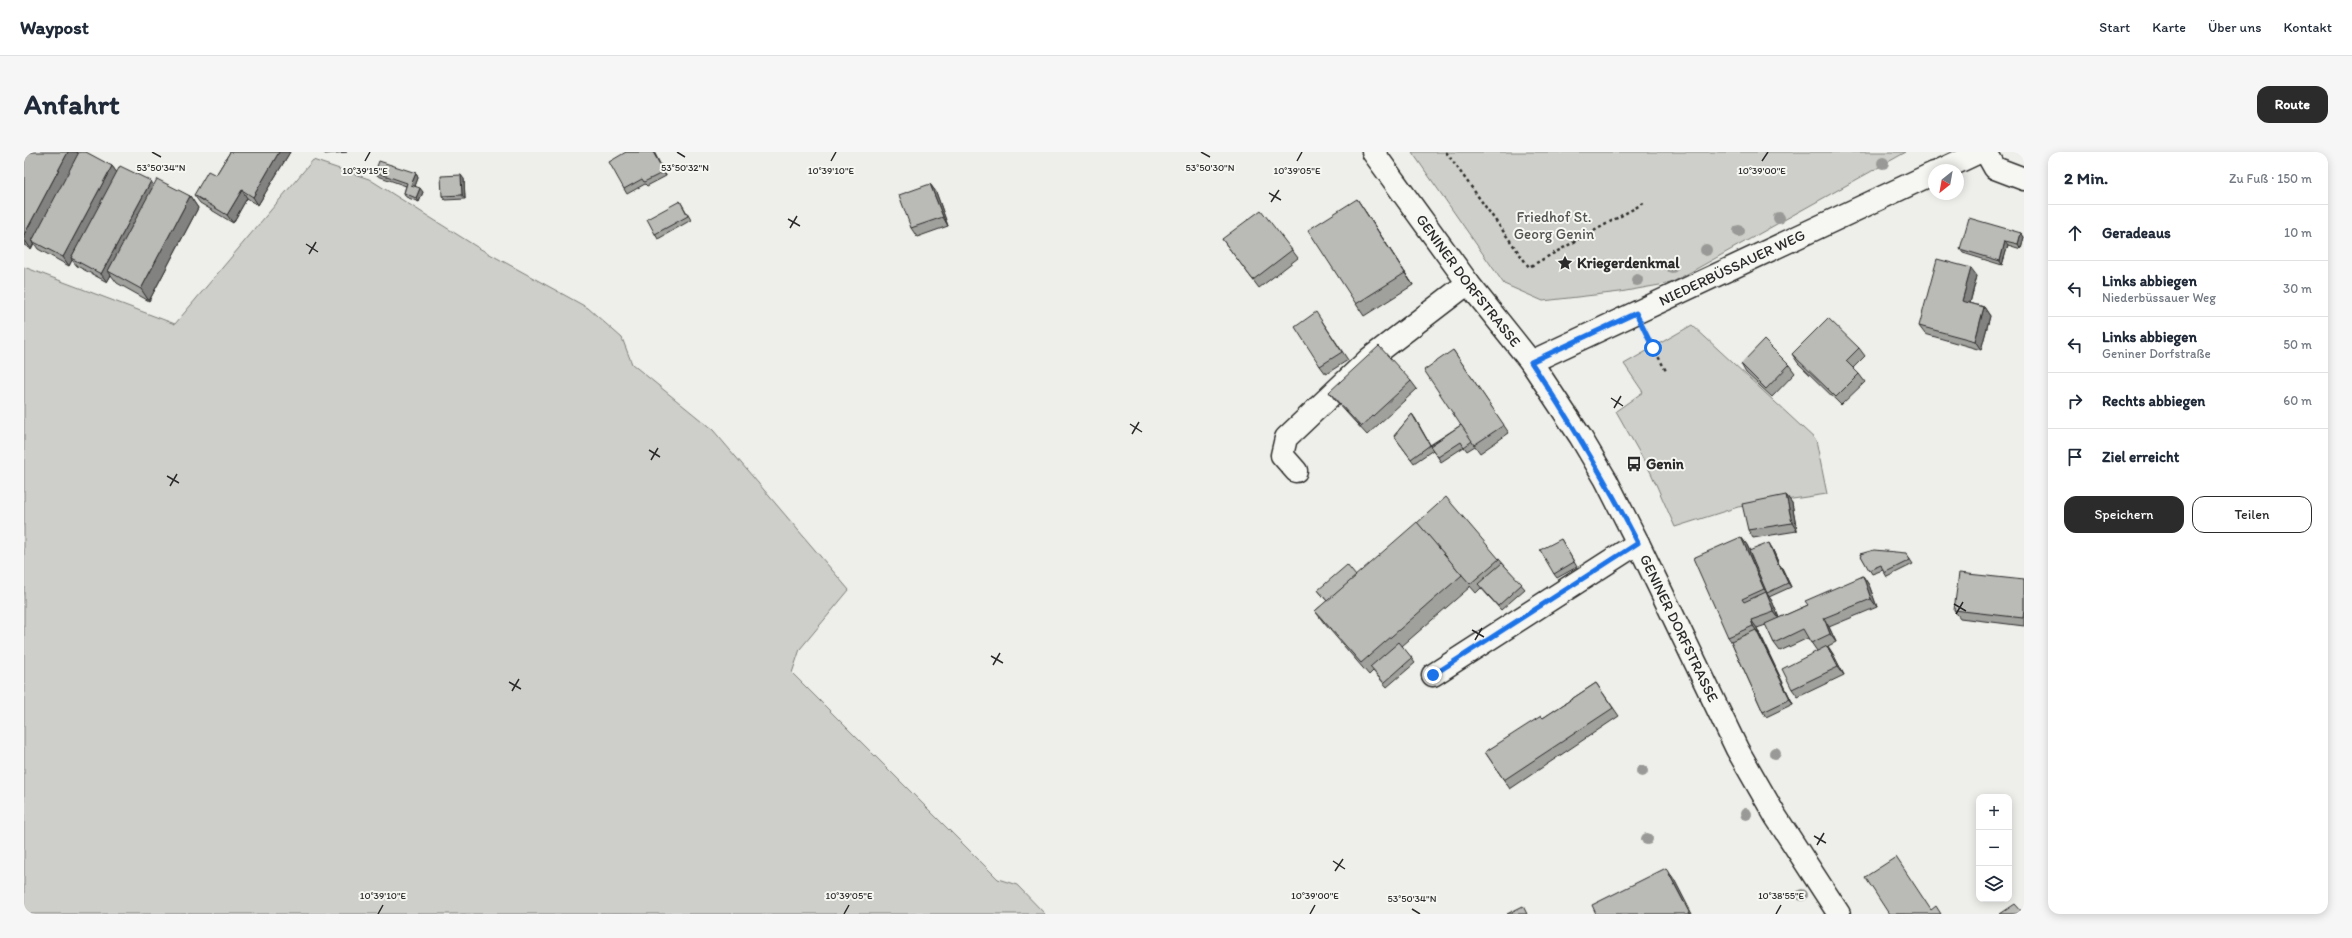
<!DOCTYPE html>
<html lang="de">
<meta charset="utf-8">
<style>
:root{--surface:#fff;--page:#f6f6f7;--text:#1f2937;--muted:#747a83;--line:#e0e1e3;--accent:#2b2b2b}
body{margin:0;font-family:Itim,sans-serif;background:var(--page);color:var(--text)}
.controls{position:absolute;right:12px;bottom:12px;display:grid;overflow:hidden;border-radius:8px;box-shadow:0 2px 10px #0003}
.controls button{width:36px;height:36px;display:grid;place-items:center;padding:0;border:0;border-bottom:1px solid var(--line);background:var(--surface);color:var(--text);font:20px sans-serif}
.compass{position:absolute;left:1904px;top:12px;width:36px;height:36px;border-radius:50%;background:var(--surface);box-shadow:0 2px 10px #0003;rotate:211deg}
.stop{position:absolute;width:12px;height:12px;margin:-9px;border:3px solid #1a73e8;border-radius:50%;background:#fff}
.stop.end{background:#1a73e8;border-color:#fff;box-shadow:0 1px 4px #0008}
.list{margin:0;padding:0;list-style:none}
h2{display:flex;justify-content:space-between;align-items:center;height:52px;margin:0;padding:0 16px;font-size:17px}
h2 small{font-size:13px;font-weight:400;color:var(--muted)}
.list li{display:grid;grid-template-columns:26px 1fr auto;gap:12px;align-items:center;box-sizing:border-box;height:56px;padding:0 16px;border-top:1px solid var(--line)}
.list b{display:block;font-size:15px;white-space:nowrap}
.list p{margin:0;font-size:13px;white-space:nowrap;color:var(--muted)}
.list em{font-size:13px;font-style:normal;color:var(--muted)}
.actions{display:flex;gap:8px;padding:12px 16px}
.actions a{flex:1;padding:9px 0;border:1px solid var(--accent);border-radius:12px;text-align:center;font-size:14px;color:var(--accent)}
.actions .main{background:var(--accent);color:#fff}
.icon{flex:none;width:22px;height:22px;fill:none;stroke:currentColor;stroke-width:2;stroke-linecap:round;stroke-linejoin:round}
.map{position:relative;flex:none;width:2000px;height:762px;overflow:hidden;border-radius:12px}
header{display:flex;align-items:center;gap:24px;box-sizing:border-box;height:56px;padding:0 20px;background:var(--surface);border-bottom:1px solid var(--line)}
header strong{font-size:19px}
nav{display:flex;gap:22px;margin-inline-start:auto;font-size:14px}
.intro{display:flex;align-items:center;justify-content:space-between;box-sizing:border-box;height:96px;padding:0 24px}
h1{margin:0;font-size:28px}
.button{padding:10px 18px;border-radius:12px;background:var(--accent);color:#fff;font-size:14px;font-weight:700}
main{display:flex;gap:24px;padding:0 24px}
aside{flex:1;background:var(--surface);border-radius:12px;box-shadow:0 2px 10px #0003}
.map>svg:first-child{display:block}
</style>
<header>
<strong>Waypost</strong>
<nav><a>Start</a><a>Karte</a><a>Über uns</a><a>Kontakt</a></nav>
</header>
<div class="intro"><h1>Anfahrt</h1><a class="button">Route</a></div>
<main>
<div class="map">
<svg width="2000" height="762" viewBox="0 0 2000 762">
<rect width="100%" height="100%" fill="#eeeeea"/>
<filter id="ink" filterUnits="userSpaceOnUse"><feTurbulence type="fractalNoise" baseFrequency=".025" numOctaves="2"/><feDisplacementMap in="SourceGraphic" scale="8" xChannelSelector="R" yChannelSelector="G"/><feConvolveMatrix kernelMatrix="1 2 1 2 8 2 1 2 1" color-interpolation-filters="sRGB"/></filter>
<g filter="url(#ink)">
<!-- green -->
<g fill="#cececa" stroke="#7c7c7a">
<polygon points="1388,0 1882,0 1647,131 1596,140 1519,149 1480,132"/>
<polygon points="289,8 345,27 453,95 564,156 598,186 608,212 689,278 825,438 776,497 768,521 974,727 993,733 1021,762 0,762 0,115 151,172"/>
<polygon points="1668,173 1792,288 1803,342 1714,355 1651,375 1627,321 1592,259 1619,240 1600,212"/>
</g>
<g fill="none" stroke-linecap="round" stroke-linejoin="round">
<!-- minor casing -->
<g stroke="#2b2b2b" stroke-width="25">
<g id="minor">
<polyline points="1962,0 1971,16 2000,27"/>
<polyline points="1917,18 1955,0"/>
<path id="s1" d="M1507,210L1910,21"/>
<polyline points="1272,319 1258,303 1262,286 1345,207 1444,131"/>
<polyline points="1409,523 1614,391"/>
</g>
</g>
<!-- major casing -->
<g stroke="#2b2b2b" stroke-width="25">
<g id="major">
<path id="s2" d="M1349,0L1444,131L1507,210L1556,284L1582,328L1614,391L1713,597L1752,665L1815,762"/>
</g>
</g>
<!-- path -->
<g stroke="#2b2b2b" stroke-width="2.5" stroke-dasharray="3 3" stroke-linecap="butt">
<polyline points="1422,0 1505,115 1620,51"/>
<polyline points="1623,184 1642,219"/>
</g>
<!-- minor -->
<use href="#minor" stroke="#f6f6f2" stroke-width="22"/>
<!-- major -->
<use href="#major" stroke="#f6f6f2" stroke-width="22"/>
</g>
<!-- trees -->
<g fill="#999997">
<circle cx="1859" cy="11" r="6"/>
<circle cx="1755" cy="66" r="6"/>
<circle cx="1715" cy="79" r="6"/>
<circle cx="1682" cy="98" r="6"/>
<circle cx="1648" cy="115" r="6"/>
<circle cx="1613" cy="128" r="6"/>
<circle cx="1751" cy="601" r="6"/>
<circle cx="1618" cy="619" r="6"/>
<circle cx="1722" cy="662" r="6"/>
<circle cx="1623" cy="687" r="6"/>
<circle cx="1778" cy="743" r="6"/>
</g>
<!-- wall -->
<g fill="#a0a09d" stroke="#2b2b2b">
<polygon points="53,0 54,2 88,14 93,21 129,34 166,44 174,56 125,149 93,131 87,123 83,130 53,114 48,108 45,114 14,97 10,91 7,97 0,93 0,4"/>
<polygon points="206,0 266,0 234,53 223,46 209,71 176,51 170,43 192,23"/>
<polygon points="299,0 323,0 301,2"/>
<polygon points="602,0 630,0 642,24 623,34 621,32 603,42 600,37"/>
<polygon points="351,20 392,21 394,26 391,34 399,40 395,50 382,45 380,41 382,34 354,24"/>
<polygon points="440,27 441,47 421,48 418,44"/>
<polygon points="906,32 912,40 924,74 893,85 887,76"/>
<polygon points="656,49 667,68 634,87 631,82"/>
<polygon points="1341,59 1389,133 1340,164 1332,152"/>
<polygon points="1997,81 2000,85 1997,97 1984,93 1978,113 1939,101 1936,97"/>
<polygon points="1198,87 1268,98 1274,106 1235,136"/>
<polygon points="1953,124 1946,151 1960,155 1966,164 1957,198 1901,182 1895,174"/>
<polygon points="1298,169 1324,208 1302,222 1296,214"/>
<polygon points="1835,196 1841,204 1829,216 1835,222 1841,230 1817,253 1774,211 1768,202"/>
<polygon points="1429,198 1485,281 1456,301 1451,294 1443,299 1440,295 1417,310 1409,298 1390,311 1370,284 1388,262 1406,293 1437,273"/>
<polygon points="1717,212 1765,213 1771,221 1748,245 1722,221"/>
<polygon points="1387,229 1393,237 1343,283 1311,248 1305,240"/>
<polygon points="1762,343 1768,351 1773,379 1729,386 1724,378"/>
<polygon points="1717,385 1723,393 1726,399 1748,396 1755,412 1758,416 1767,435 1745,445 1748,449 1755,466 1784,453 1839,424 1845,433 1853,455 1805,475 1812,490 1804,494 1809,502 1820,523 1774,545 1768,537 1793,499 1784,486 1756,499 1750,491 1742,473 1733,476 1769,552 1742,565 1739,560 1707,489 1704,485"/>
<polygon points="1537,387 1553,415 1533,426 1530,422"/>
<polygon points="1836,402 1885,406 1889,412 1863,425 1859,418 1848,422"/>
<polygon points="1475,407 1501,437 1477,458 1457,436 1452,441 1446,434 1446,435 1378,494 1391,511 1363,535 1349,519 1345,523 1300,471 1291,459 1303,449 1294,438 1332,424"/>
<polygon points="2000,428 2000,474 1936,466 1930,458"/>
<polygon points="1572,531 1595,564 1486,637 1461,600 1519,566"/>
</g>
<!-- shaded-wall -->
<g fill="#828280" stroke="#2b2b2b">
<polygon points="44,0 53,0 56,4 8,89 10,91 7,97 0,87 0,83"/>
<polygon points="255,0 266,0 234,53 229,45"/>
<polygon points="629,0 630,0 642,24 640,20"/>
<polygon points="88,14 94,22 47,106 48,108 45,114 39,105"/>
<polygon points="392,21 394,26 390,37 387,33"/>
<polygon points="437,23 440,27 441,47 438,43"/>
<polygon points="127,29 132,38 84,119 87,123 83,130 77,122"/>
<polygon points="906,32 912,40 924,74 919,65"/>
<polygon points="396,36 399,40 395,50 392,46"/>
<polygon points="218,38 223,46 209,71 203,63"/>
<polygon points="166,44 174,56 125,149 117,137"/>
<polygon points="1333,47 1341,59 1389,133 1381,121"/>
<polygon points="1997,81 2000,85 1997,97 1994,92"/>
<polygon points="1981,89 1984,93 1978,113 1976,109"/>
<polygon points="1947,116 1953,124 1944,158 1938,149"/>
<polygon points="1960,155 1966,164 1957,198 1951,189"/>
<polygon points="1388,262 1391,266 1409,298 1406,293"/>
<polygon points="1762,343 1768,351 1773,379 1768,371"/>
<polygon points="1717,385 1723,393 1743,440 1743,441 1740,437"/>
<polygon points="1745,391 1748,396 1757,417 1754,413"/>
<polygon points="1755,412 1758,416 1767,435 1764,431"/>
<polygon points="1839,424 1845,433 1853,455 1847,447"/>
<polygon points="1742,440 1748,449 1756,468 1750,460"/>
<polygon points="1800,466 1805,475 1812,490 1806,482"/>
<polygon points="1727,468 1733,476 1735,482 1729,474"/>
<polygon points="1732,478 1735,482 1769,552 1766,547"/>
<polygon points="1803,494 1809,502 1820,523 1814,515"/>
<polygon points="1642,716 1650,727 1668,762 1666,762"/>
</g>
<!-- building -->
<g fill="#babab7" stroke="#2b2b2b">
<polygon points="2,0 44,0 0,83 0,4"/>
<polygon points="55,0 62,0 88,14 39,105 8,89"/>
<polygon points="206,0 255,0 229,45 218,38 203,63 170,43 184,19 192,23"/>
<polygon points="602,0 629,0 640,20 620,30 618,27 600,37 585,10"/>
<polygon points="355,9 392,21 387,33 396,36 392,46 380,41 383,31 351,20"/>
<polygon points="96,14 127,29 77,122 47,106"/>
<polygon points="437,23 438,43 418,44 417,24"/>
<polygon points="133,27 166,44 117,137 84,119"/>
<polygon points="906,32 919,65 887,76 875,43"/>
<polygon points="1333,47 1381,121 1332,152 1284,78"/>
<polygon points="656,49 664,64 631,82 623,67"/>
<polygon points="1237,58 1268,98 1229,128 1198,87"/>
<polygon points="1945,66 1997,81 1994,92 1981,89 1976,109 1936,97"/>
<polygon points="1913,107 1947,116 1938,149 1960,155 1951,189 1895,174"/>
<polygon points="1292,160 1318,200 1296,214 1271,175"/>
<polygon points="1804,166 1835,196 1822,209 1835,222 1812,245 1768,202"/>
<polygon points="1740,188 1765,213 1742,237 1717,212"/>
<polygon points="1355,194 1387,229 1337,275 1305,240"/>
<polygon points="1429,198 1480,273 1450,293 1400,218"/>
<polygon points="1388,262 1406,293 1387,307 1370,284"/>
<polygon points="1437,273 1448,289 1440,295 1437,290 1414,305 1406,294"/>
<polygon points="1762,343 1768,371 1724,378 1718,352"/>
<polygon points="1422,345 1475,407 1446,432 1393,371"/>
<polygon points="1393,370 1438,423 1337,511 1291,459"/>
<polygon points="1717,385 1740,437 1718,447 1720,450 1742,440 1750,460 1727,468 1729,474 1704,485 1669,406"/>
<polygon points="1537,387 1550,410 1530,422 1516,398"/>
<polygon points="1745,391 1754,413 1755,412 1764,431 1743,441 1725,399"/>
<polygon points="1850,398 1882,401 1886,408 1860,421 1857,413 1845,418 1836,402"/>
<polygon points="1478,411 1498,432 1474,454 1454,432"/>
<polygon points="1323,413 1332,424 1303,449 1294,438"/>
<polygon points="1935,421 2000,428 2000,457 1999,466 1930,458"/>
<polygon points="1839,424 1847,447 1800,466 1806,482 1787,491 1779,477 1750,491 1741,472 1784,453 1781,449"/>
<polygon points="1732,478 1766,547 1739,560 1707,489"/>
<polygon points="1375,490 1388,506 1360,531 1346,515"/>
<polygon points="1803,494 1814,515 1768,537 1758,517"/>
<polygon points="1572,531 1589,556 1480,628 1461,600 1517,564 1519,566"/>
<polygon points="1872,705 1907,758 1912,754 1917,762 1865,762 1841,725"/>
<polygon points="1642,716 1666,762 1572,762 1568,753"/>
<polygon points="1991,752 2000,762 1976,762"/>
<polygon points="1499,754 1503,762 1483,762"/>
</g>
</g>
<g fill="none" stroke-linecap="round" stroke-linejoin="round" filter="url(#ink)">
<!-- route -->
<path stroke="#1a73e8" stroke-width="5" d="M1409,523L1614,391C1582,328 1546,269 1507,210L1612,161L1629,196"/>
</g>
<!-- ticks -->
<path fill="none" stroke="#2b2b2b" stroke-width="1.5" d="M128,0L137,5M653,0L661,5M1177,0L1186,5M341,9L346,0M807,9L812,0M1273,9L1278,0M1738,9L1744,0M1245,41L1257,48M1247,50L1255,38M764,67L776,74M766,76L773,64M282,92L294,100M285,102L292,90M1587,246L1599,254M1590,256L1597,244M1106,272L1118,280M1108,282L1115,270M625,298L636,305M627,308L634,296M143,324L155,331M146,334L153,322M1930,452L1942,459M1932,462L1939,450M1448,478L1460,485M1451,488L1458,476M967,504L979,511M969,513L976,501M485,530L497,537M488,539L495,527M1790,684L1802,691M1793,693L1800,681M1309,709L1321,717M1311,719L1319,707M1388,757L1396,762M354,762L359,753M820,762L825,753M1286,762L1291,753M1752,762L1757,753"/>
<!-- icons -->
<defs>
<g id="sight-bare" transform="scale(1.2)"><path d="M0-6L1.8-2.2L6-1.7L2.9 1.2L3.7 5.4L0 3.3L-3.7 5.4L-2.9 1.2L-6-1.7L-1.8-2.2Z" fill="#2b2b2b" stroke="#f6f6f2" stroke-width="2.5" paint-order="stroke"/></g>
<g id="bus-bare" transform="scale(1.2)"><path d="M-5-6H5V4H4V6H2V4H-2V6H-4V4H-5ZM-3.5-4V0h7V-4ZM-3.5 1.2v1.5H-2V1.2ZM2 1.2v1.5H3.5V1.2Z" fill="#2b2b2b" stroke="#f6f6f2" stroke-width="2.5" paint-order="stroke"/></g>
</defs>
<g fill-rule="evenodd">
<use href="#sight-bare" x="1541" y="111"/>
<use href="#bus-bare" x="1610" y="312"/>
</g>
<g text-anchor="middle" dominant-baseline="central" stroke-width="4" stroke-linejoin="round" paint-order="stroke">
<!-- park labels -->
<g font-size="15" fill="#545453" stroke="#f6f6f2">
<text x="1530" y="65">Friedhof St.<tspan x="1530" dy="17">Georg Genin</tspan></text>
</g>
<!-- poi labels -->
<g font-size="15" font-weight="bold" fill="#2b2b2b" stroke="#f6f6f2" text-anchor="start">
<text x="1553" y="111">Kriegerdenkmal</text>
<text x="1622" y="312">Genin</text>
</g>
<!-- street labels -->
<g font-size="15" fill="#2b2b2b" stroke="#f6f6f2">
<text stroke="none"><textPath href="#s1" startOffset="222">NIEDERBÜSSAUER WEG</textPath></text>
<text stroke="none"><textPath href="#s2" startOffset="160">GENINER DORFSTRASSE</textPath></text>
<text stroke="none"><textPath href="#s2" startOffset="568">GENINER DORFSTRASSE</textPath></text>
</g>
</g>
<g font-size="10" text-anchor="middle" fill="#2b2b2b" stroke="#f6f6f2" stroke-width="4" stroke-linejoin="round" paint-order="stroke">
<text x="137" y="19">53°50'34"N</text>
<text x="661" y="19">53°50'32"N</text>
<text x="1186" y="19">53°50'30"N</text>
<text x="807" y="22">10°39'10"E</text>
<text x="1738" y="22">10°39'00"E</text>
<text x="341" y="22">10°39'15"E</text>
<text x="1273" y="22">10°39'05"E</text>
<text x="359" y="747">10°39'10"E</text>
<text x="825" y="747">10°39'05"E</text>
<text x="1291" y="747">10°39'00"E</text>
<text x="1757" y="747">10°38'55"E</text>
<text x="1388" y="750">53°50'34"N</text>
</g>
</svg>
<div class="controls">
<button>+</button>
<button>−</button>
<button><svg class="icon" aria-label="layers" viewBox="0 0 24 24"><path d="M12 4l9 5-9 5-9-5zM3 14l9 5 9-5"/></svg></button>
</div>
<svg class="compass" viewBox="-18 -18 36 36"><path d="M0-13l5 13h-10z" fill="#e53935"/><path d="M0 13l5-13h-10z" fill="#747a83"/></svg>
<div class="stop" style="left:1629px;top:196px"></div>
<div class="stop end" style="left:1409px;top:523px"></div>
</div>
<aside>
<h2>2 Min.<small>Zu Fuß · 150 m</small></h2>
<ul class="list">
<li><svg class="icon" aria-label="ahead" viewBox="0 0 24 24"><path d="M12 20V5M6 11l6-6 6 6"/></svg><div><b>Geradeaus</b></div><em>10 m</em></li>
<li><svg class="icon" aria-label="left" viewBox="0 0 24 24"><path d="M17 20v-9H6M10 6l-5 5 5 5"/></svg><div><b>Links abbiegen</b><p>Niederbüssauer Weg</p></div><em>30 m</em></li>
<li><svg class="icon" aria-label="left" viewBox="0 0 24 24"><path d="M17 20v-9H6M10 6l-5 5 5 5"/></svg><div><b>Links abbiegen</b><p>Geniner Dorfstraße</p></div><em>50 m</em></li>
<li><svg class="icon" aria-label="right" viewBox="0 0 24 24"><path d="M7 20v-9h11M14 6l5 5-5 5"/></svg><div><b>Rechts abbiegen</b></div><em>60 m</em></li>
<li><svg class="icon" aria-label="arrive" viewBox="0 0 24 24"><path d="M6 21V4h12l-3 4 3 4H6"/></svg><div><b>Ziel erreicht</b></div></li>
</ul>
<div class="actions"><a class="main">Speichern</a><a>Teilen</a></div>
</aside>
</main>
